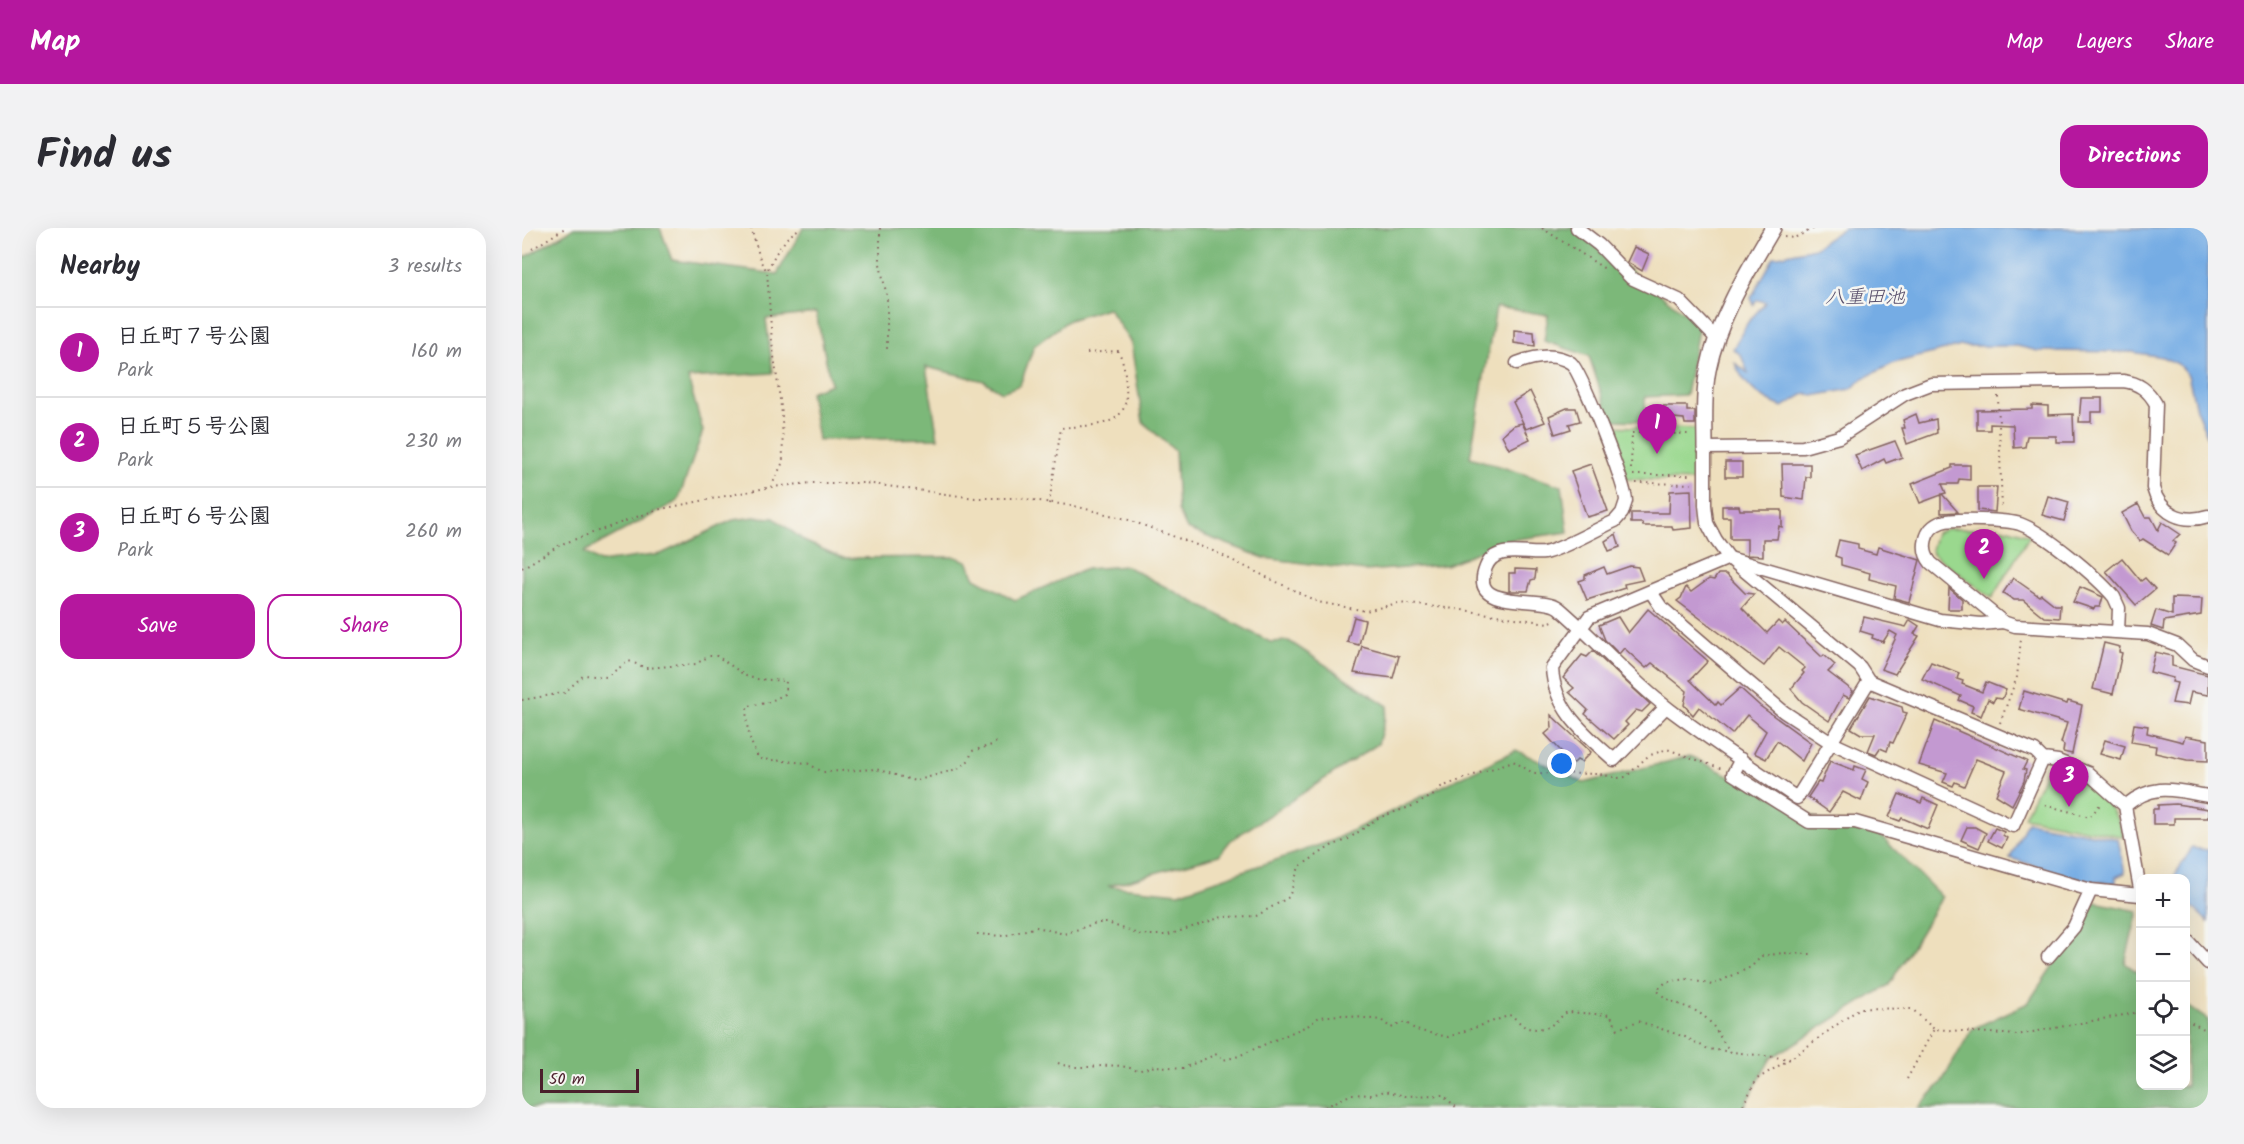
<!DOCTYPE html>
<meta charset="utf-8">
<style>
:root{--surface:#fff;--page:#f2f2f3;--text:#2b2b33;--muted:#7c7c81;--line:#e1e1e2;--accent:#b5179e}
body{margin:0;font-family:Kalam,"Klee One",sans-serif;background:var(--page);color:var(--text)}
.controls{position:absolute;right:18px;bottom:18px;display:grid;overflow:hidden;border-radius:12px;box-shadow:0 6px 24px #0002}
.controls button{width:54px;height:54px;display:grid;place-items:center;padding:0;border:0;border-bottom:2px solid var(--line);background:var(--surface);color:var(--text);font:30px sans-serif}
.scale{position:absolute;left:18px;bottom:15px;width:99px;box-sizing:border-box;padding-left:6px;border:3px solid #4a1f2b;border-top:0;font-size:16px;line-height:21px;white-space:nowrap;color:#4a1f2b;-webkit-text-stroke:4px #f6f6f2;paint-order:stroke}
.you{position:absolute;left:1040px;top:536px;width:21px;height:21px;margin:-15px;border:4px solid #fff;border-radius:50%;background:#1a73e8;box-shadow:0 0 0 9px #1a73e833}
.badge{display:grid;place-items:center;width:39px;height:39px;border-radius:50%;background:var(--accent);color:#fff;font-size:20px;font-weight:700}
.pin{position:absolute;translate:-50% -50px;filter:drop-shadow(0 2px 3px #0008)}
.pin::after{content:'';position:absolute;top:32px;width:21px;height:18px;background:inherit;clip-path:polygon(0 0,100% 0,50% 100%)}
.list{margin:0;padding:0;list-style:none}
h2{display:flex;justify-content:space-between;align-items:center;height:78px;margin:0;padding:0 24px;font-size:26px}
h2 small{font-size:20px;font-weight:400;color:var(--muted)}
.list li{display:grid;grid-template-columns:39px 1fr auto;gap:18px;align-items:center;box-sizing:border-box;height:90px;padding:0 24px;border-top:2px solid var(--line)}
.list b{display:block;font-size:22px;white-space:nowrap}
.list p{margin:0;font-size:20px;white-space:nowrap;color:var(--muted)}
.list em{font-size:20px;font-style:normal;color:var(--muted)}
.actions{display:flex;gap:12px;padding:18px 24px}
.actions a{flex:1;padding:14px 0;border:2px solid var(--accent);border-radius:18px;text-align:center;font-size:21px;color:var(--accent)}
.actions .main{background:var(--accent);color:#fff}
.icon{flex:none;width:33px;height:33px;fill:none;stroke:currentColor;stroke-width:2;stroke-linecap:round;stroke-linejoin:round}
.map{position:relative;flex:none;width:1686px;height:880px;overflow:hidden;border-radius:18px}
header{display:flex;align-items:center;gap:36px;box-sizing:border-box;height:84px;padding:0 30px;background:var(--accent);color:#fff}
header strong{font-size:28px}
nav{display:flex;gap:33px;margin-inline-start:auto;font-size:21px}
.intro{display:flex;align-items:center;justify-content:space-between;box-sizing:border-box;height:144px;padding:0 36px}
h1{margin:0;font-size:42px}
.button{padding:15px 27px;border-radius:18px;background:var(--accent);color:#fff;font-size:21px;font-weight:700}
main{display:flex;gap:36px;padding:0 36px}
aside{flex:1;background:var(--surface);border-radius:18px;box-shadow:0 6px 24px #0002}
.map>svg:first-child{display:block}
</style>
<header>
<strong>Map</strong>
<nav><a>Map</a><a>Layers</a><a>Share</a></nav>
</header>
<div class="intro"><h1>Find us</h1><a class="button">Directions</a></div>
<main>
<aside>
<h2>Nearby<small>3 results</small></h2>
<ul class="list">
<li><span class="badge">1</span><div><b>日丘町７号公園</b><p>Park</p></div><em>160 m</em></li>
<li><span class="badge">2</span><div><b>日丘町５号公園</b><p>Park</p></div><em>230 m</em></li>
<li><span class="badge">3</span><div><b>日丘町６号公園</b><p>Park</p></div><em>260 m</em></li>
</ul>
<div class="actions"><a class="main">Save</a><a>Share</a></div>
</aside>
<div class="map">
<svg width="1686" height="880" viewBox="0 0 1686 880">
<rect width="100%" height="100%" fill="#f6f6f2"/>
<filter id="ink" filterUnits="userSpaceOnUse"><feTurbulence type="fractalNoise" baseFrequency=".0167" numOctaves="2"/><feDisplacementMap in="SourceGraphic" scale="12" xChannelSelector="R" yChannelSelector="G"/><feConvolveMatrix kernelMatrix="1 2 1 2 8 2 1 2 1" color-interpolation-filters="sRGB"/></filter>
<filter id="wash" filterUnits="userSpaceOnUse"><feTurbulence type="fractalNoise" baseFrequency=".008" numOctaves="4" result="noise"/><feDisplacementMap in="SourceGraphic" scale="24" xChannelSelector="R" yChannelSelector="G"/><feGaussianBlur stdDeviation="1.35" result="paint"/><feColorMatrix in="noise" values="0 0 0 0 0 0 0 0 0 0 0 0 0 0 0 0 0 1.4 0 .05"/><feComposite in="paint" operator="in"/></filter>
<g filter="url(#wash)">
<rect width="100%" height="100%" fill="#eedfbd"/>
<!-- green -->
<g fill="#9ad88e" stroke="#727c5c" stroke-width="1.5">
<polygon points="1085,198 1175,201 1174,253 1103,251"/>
<polygon points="1424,301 1487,301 1508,307 1470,370 1411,326 1409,322 1414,305"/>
<path d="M1534,541C1565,556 1593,573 1602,609L1502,589L1524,543Z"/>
</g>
<!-- forest -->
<g fill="#7bb879" stroke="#626c52" stroke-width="1.5">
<polygon points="52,0 138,0 150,32 255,46 281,0 1053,0 1177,96 1164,167 1123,169 1124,193 1088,192 1067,128 1022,113 1026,87 974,79 948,229 1040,258 1046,304 981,313 924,337 843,343 742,330 665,301 656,282 653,223 621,194 609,115 586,80 547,92 512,118 498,157 480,164 462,153 404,139 416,210 296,212 288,164 309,156 294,85 244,91 251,145 166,150 181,203 156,273 62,324 78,334 139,326 211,292 233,289 252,290 284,314 321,330 434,329 445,333 453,350 493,372 564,341 604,338 748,414 767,413 866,478 856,516 709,612 697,627 586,658 657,665 809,613 994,522 1062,555 1168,528 1321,604 1352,601 1420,669 1367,757 1249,830 1221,880 0,880 0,31"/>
<polygon points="1573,674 1616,683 1603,735 1618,746 1618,858 1664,858 1664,777 1686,792 1686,880 1396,880 1419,855 1450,801 1506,775"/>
</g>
<!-- water -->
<g fill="#75ace4" stroke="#606688" stroke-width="1.5">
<path d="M1322,0H1686V210L1674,181L1666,147L1656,136L1640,129L1610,124L1516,123L1495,118H1439L1372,135L1342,150L1329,161L1291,168L1284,165L1261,179C1240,172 1221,157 1213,135L1226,145L1219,127L1211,121L1226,94L1244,74L1235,72L1232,77L1229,70L1252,29L1292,20Z"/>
<polygon points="1505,594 1596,611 1603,645 1594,649 1594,655 1562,653 1488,630"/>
<polygon points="1670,620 1686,622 1686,694 1664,673 1664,650 1651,650"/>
</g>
<g id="blocks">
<!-- building -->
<g fill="#c399d1">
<polygon points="1112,19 1127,26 1120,43 1105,34"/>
<polygon points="992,102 1012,104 1013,118 992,115"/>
<polygon points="1008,163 1023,194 1004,201 991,174"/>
<polygon points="1559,170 1580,170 1580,184 1569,184 1569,194 1557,194"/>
<polygon points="1510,177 1526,178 1526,187 1551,186 1552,214 1534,214 1534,208 1505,208 1503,219 1492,220 1491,197 1468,196 1468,202 1455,202 1455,182 1510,181"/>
<polygon points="1141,178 1165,178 1165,183 1173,183 1173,196 1163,196 1162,191 1141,189"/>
<polygon points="1045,180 1054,180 1058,193 1047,196 1049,201 1033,206 1027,188"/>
<polygon points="1394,186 1397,195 1414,191 1415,205 1385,216 1380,200 1383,200 1381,192"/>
<polygon points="1000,195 1008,211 987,221 980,207 992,197"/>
<polygon points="1373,213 1380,229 1364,235 1362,231 1340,243 1333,227"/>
<rect x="1203" y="234" width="17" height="15"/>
<polygon points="1069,236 1086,283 1065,289 1049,243"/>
<polygon points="1260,236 1288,236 1288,249 1284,249 1282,272 1261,269"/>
<polygon points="1430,237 1448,237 1448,252 1437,251 1436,256 1420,256 1424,265 1420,266 1436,284 1419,285 1419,267 1398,275 1390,256 1430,240"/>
<polygon points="1456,259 1475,259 1473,284 1456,282"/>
<polygon points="1169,262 1170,300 1151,302 1150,298 1121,298 1120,295 1109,295 1109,285 1147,285 1148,263"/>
<polygon points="1526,268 1547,274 1542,293 1520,287"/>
<polygon points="1616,276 1623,289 1629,289 1636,302 1640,294 1658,306 1651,313 1654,315 1646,327 1621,311 1618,313 1609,303 1600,285"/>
<polygon points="1200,278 1217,278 1218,282 1260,282 1260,299 1257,298 1255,311 1241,311 1241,328 1225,327 1225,311 1208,311 1208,289 1200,289"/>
<polygon points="1094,306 1098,319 1087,323 1083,313"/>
<polygon points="1317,312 1336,316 1336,321 1354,326 1356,319 1398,332 1387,374 1372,370 1374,358 1347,351 1348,345 1319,337 1319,330 1313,328"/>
<polygon points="1600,330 1619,353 1623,350 1633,361 1614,377 1584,343"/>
<polygon points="1108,338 1116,339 1121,352 1102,356 1103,360 1065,372 1057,353 1063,351 1063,347 1082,339 1085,346"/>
<polygon points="993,341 1014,342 1013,351 1009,352 1006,363 987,363 987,345 993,345"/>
<polygon points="1196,346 1204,346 1223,365 1232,366 1220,380 1245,405 1256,393 1260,397 1263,394 1300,429 1302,427 1313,437 1306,444 1331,463 1327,470 1321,467 1307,493 1280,474 1269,461 1282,445 1280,443 1283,440 1257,419 1242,438 1155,373 1159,370 1164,359 1169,364 1187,351 1192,352"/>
<polygon points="1491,350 1517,368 1519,366 1533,377 1538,377 1537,390 1522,389 1501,372 1492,372 1481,365"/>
<polygon points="1558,359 1581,369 1578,379 1573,379 1572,381 1551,374"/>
<polygon points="1427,360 1440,371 1440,381 1426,381"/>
<polygon points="1650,370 1680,371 1679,387 1642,393 1641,402 1629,398 1634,382 1650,387"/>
<polygon points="1126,381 1186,433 1168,452 1194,477 1196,474 1199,477 1218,460 1238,478 1289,515 1280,533 1255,513 1244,531 1232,525 1244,503 1225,487 1210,506 1177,479 1171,487 1162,477 1165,463 1130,435 1124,440 1102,420 1097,426 1083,412 1077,397 1096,389 1106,405"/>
<polygon points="832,389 843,392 837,417 825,414"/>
<polygon points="1342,389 1384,399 1388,392 1397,398 1392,406 1397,408 1373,446 1359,441 1375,407 1368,403 1361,414 1350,410 1351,407 1338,403"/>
<polygon points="1582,415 1598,419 1597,424 1600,425 1591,466 1571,461"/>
<polygon points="840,418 877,428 871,450 832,445"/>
<polygon points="1071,423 1128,476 1120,484 1114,482 1103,494 1106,497 1092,511 1063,486 1066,482 1047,464 1052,460 1041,450 1060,427 1065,429"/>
<polygon points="1633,424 1650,428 1650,438 1686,447 1686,467 1669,464 1666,477 1650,475 1655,455 1650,454 1651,450 1628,444"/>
<polygon points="1409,434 1437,445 1435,451 1441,453 1440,456 1460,464 1464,454 1484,462 1480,471 1473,470 1471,474 1466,471 1459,488 1449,484 1451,478 1437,472 1439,468 1400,451"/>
<polygon points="1502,463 1545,476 1546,473 1560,477 1550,526 1541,524 1542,517 1539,515 1545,495 1497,481"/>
<polygon points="1348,468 1380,479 1381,484 1385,485 1371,515 1368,514 1365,523 1358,520 1354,526 1346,523 1353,506 1339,506 1329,500"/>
<polygon points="1029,487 1069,524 1059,534 1055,532 1051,536 1023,506 1030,500"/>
<polygon points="1413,493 1505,533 1501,541 1504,542 1502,553 1490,577 1474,567 1484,543 1454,531 1442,558 1433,554 1431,558 1421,554 1425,545 1397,537"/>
<polygon points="1612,496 1626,498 1625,505 1661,514 1663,508 1686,512 1686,533 1665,532 1633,525 1634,518 1609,514"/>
<polygon points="1583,512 1603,518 1599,532 1578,526"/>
<polygon points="1308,533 1332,542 1333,538 1344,542 1340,551 1346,554 1339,573 1321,564 1307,584 1286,569 1296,554 1299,555"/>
<polygon points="1377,566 1399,575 1401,570 1416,577 1406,601 1380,590 1378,593 1367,589"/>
<polygon points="1654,576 1686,581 1686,590 1652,590 1652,596 1631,596 1631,581 1636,581 1636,577"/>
<polygon points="1445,599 1453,599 1464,605 1457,620 1439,612"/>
<polygon points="1473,600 1482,604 1481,607 1485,610 1480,620 1466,613"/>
</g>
</g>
</g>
<g filter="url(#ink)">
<use href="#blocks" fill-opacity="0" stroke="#83625e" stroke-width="1.5"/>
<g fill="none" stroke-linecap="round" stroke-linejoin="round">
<!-- minor casing -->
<g stroke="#83625e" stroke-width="15">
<g id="minor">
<polyline points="1055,0 1077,17 1109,50 1157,72 1195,111"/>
<path d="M995,135C1011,129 1033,124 1049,135C1059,143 1104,258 1104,273L1100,285L1093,293C1075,301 1039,322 1022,325C1004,327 973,316 964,339C945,385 1021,366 1037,380C1077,414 1112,456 1155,487C1194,516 1235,543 1275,570L1347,453"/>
<polyline points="1129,364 1139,379 1218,447 1262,484 1308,514 1491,598 1521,531"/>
<path d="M1596,404L1597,380L1592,369C1575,349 1523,305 1498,296C1486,292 1432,290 1420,294C1402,300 1398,322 1409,335L1481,394L1493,398L1626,406L1655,417L1671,432L1686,438"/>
<path d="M1144,479L1092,532C1063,506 1032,482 1030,440L1067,389L1207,330L1418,392L1459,396L1481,394"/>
<polyline points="1219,531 1211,546 1287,594 1333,594 1569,662 1618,667"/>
<path d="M1603,578C1632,554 1652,562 1686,568"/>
<path d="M1618,661L1603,578L1566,545L1536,533L1521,531L1513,523L1347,453L1338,439L1207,330L1194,312L1185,295L1183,277V220L1281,219L1317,209L1383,166L1409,156L1601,153C1617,155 1626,162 1634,176L1631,260C1638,286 1661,296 1686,288"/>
<polyline points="1664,711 1686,735"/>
<polyline points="1526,729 1552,699 1569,662"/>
</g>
</g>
<!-- tertiary casing -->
<g stroke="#83625e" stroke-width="18">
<path id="tertiary" d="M1183,220C1183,194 1181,167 1186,142C1196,91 1225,44 1251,0"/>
</g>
<!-- path -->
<g stroke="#83625e" stroke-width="2" stroke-dasharray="1.5 4.5" stroke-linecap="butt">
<polyline points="229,0 239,34 245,43"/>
<polyline points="358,0 358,36 365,69 365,123"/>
<polyline points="1020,0 1083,41"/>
<polyline points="1262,9 1272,10 1293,0"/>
<polyline points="10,21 43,0"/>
<polyline points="1476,168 1480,282"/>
<polyline points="1109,241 1110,205 1168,206"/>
<polyline points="1111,247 1169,247"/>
<polyline points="1114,255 1171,256"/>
<polyline points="249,259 261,234 260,186 250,114 245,43 254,25 266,9 278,0"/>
<path d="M527,276L539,200C570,196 608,202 604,160C603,146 603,135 596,123L563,125"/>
<polyline points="1470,312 1474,304"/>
<polyline points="0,340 40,316 134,282 249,259 289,255 343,255 453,270 496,270 552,278 604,291 691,323 796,374 844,383 876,375 934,381 1026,395 1033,392"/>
<path d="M0,472L42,465L62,447L84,449L107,433L124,440L174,436L187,428H195L224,448L234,451L264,453L263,466L245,475L226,478C221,492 229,518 237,531L285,535L301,544L354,541L393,553L438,540L447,532L450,523L470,517L477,512"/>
<polyline points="1478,495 1495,449 1499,411"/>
<polyline points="1523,577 1568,589 1580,574"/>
<polyline points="455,706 481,708 515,699 542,706 574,695 586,695 618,707 646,707 700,689 734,688 767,669 777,639 809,618 825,612 856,590 893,577 914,566 919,559 991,533 1011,545 1077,546 1096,550 1104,549 1126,528 1145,521 1200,541"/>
<polyline points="1664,792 1686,803"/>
<path d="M1209,824C1199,813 1194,799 1184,790C1168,776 1148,778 1135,762L1144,754L1166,751L1190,757L1229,739L1240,728L1261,725L1289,726"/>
<path d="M536,835C561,846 592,830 615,843L633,838L661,840L695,826L701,832L714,829L787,797L797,789L818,787L859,792L869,800L883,794L894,802L926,809L989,787L1004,800L1015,801L1027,799L1045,784L1088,787L1096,801L1116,793L1163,809L1186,821L1268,831"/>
<polyline points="1385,851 1412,801 1495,807 1618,784"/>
<polyline points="803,879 830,866 850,867 863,863 883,868 921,867 935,880"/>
<polyline points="1216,880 1221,877 1235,851 1268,831 1338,780 1390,781 1412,801"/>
</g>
<!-- minor -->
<use href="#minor" stroke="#fff" stroke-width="12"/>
<!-- tertiary -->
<use href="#tertiary" stroke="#fff" stroke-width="15"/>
</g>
</g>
<g text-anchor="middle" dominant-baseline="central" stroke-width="5" stroke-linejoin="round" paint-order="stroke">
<!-- water labels -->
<g font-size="20" font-style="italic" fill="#59506c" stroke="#f6f6f2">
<text x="1343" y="70">八重田池</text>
</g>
</g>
</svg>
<div class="controls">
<button>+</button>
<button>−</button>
<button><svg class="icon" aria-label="locate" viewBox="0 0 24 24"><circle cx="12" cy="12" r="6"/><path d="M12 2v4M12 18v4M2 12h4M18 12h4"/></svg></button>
<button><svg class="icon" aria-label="layers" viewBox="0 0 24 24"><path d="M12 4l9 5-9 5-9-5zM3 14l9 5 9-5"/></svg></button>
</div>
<div class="scale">50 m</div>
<div class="you"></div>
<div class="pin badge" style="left:1135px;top:226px">1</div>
<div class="pin badge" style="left:1462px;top:351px">2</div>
<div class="pin badge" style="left:1547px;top:579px">3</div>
</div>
</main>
